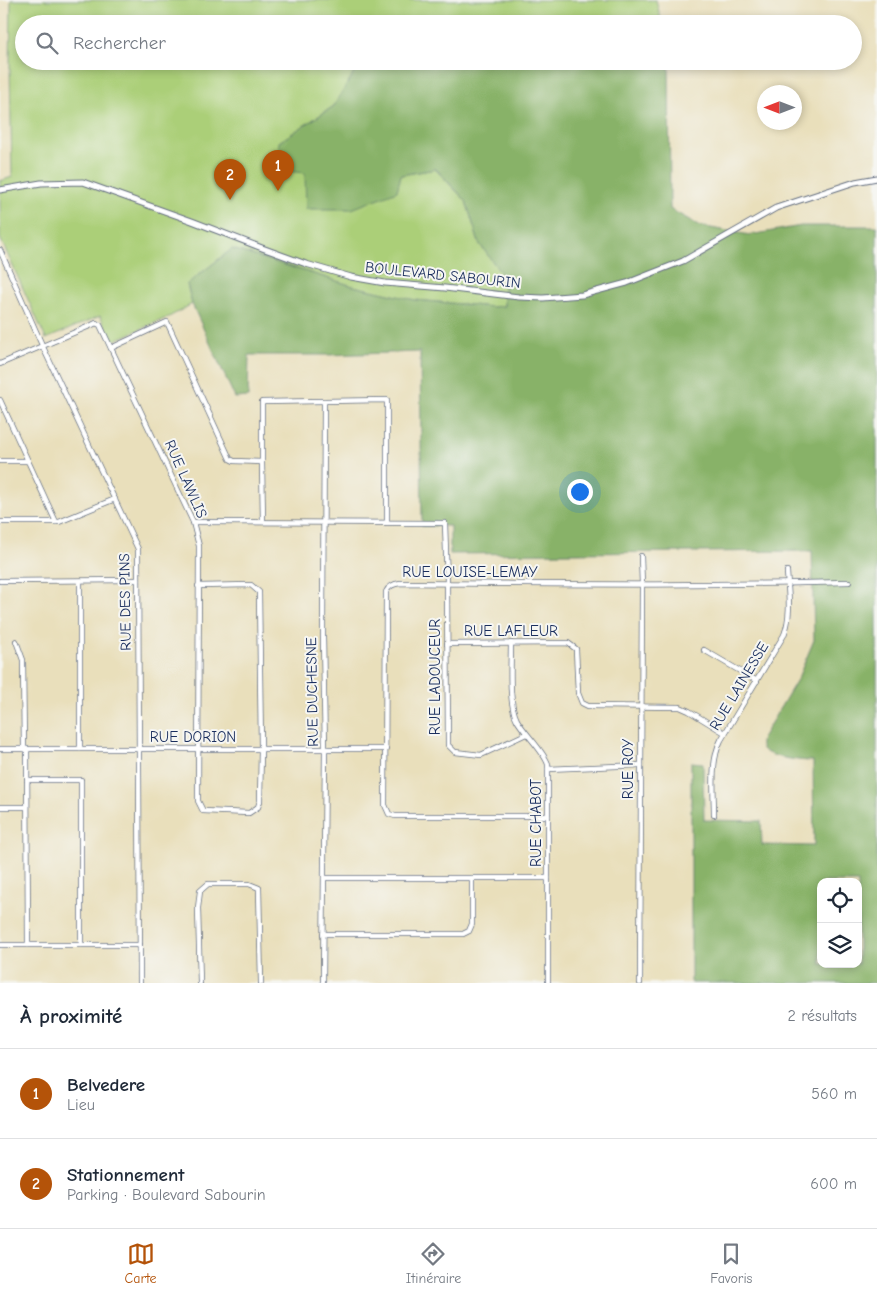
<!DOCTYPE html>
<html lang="fr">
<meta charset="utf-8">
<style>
:root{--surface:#fff;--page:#f6f6f7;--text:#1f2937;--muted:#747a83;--line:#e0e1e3;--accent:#b45309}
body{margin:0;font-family:"Comic Neue",sans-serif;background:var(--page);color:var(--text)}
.controls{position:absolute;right:15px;bottom:15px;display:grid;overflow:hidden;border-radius:10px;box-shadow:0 2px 8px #0003}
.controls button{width:45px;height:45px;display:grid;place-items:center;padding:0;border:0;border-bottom:1px solid var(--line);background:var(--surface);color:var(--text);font:25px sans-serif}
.compass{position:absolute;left:757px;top:85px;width:45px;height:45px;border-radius:50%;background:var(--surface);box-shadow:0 2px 8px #0003;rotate:270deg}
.you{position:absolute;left:579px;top:491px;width:18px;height:18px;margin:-12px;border:4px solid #fff;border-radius:50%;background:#1a73e8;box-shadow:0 0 0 8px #1a73e833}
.badge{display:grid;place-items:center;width:32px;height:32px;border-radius:50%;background:var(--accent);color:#fff;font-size:16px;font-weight:700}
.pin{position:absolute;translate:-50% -41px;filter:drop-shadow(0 1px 2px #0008)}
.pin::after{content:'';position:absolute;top:26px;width:18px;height:15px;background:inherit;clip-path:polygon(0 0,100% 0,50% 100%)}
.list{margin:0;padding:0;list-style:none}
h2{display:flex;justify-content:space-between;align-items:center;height:65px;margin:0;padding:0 20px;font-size:21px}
h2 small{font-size:16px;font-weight:400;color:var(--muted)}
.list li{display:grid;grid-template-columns:32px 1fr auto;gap:15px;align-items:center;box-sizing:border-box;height:90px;padding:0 20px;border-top:1px solid var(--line)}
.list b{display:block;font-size:19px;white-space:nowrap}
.list p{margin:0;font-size:16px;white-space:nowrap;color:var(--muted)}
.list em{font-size:16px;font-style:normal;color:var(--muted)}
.icon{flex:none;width:28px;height:28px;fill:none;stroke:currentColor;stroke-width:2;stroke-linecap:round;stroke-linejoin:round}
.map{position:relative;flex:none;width:877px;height:983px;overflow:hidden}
.search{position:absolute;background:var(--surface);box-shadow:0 2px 8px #0003;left:15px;right:15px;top:15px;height:55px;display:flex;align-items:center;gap:12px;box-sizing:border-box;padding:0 18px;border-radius:28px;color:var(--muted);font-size:19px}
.sheet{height:245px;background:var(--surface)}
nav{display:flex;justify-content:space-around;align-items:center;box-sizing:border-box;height:70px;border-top:1px solid var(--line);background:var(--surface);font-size:14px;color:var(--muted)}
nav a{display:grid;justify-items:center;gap:2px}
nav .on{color:var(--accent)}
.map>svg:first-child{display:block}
</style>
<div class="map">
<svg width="877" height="983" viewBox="0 0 877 983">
<rect width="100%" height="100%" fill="#f6f6f2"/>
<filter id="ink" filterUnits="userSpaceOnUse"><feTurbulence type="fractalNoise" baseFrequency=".02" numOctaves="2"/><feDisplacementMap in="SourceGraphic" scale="10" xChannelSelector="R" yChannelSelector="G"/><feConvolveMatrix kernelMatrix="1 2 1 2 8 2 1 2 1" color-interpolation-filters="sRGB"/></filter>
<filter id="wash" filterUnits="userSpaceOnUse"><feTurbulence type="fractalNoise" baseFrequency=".0096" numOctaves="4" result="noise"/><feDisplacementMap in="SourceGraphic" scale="20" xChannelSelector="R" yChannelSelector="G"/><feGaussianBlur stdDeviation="1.12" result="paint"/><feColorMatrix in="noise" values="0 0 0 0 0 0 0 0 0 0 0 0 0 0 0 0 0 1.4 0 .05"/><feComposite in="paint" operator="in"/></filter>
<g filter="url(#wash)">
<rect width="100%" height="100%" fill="#e9dfbb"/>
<!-- green -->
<polygon fill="#abcf78" stroke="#637f6b" points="11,0 656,0 662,24 541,24 523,19 498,24 24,24 24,61 361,61 334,106 279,142 401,175 435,169 466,201 479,243 504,277 504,306 493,307 415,300 353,286 232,249 187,284 192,304 169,317 113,341 100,316 46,339 0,238 0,181 12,177 10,66"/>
<!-- forest -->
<g fill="#88b268" stroke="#527063" fill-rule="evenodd">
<polygon points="523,19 541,24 498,24"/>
<path d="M361,61H669L670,209L700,226L750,235L801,226H877V983H691V762L703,763L704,820L761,821L762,845L814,846L813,761C802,761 770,758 762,749C760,746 761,742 762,738L798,678L814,640L812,551L450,554V526H422L420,352L327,355H249L248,397L235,398L192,304L187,284L232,249L353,286L415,300L493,307L504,306V277L479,243L466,201L436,169L401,175L397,191L352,209H306L305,173L277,170L279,142L334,106ZM821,882H858V964H821Z"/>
</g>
</g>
<g filter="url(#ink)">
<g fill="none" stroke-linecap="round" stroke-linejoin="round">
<!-- minor casing -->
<g stroke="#636d7f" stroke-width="6">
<g id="minor">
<polyline points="0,250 42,345 138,549 140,983"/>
<polyline points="111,348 167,322 230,459 234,461 262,462"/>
<polyline points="0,364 92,325 96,323 100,325 193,522 199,546 198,801 203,811 249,813 258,807 260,801 261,749 259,592 251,585 198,586"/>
<polyline points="0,400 56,522"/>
<polyline points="0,461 28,461"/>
<polyline points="0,522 59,522 115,499"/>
<polyline points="193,522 445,523 447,583 448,745 455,752 481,755 526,734"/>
<polyline points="263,522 262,462 262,402 387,400 387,522"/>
<polyline points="0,581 138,580"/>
<polyline points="80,581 80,749"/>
<polyline points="16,641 23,660 24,749"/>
<path d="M511,643C511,662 508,704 517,720C525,734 543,750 548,764V983"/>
<polyline points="447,644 568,643 576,649 578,693 582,703 588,706 680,707 689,711 725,733"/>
<polyline points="704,650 757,681"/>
<polyline points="0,749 386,749"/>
<polyline points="27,749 28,945"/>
<polyline points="548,769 641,765"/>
<polyline points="27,780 81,780 81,945"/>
<polyline points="0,807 27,807"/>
<path d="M714,815C714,792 710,761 721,740L784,635C792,615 788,591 787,571"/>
<path d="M548,816H395L389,814L385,805L386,592C389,586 393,584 400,583C549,584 699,586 849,582"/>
<polyline points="324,878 548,878"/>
<polyline points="323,934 463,934 469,931 472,924 472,878"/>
<polyline points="0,945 140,945"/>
<polyline points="200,983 198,908 200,891 208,884 249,884 259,888 261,983"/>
<polyline points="323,983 325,749 323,637 324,401"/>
<polyline points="640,983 642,585 641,556"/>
</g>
</g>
<!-- tertiary casing -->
<g stroke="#636d7f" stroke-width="7">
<polyline id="tertiary" points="0,190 41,183 83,182 192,221 262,248 306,264 351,277 385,283 445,288 519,297 543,298 582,295 627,283 683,261 776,208 855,182 877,178"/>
</g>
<!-- minor -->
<use href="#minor" stroke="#fff" stroke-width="4.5"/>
<!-- tertiary -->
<use href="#tertiary" stroke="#fff" stroke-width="5"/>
</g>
</g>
<g text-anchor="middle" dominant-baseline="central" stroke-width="4" stroke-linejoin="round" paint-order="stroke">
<!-- street labels -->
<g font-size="15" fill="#1b2f5e" stroke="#f6f6f2">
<text transform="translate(443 275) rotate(6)">BOULEVARD SABOURIN</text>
<text transform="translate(186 479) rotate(66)">RUE LAWLIS</text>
<text x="470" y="572">RUE LOUISE-LEMAY</text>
<text transform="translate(125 602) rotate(-91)">RUE DES PINS</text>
<text x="511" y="631">RUE LAFLEUR</text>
<text transform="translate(435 677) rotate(-90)">RUE LADOUCEUR</text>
<text transform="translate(739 686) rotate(-59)">RUE LAINESSE</text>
<text transform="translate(312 692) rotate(-91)">RUE DUCHESNE</text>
<text x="193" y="737">RUE DORION</text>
<text transform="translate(628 769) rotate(-90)">RUE ROY</text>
<text transform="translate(536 823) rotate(-90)">RUE CHABOT</text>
</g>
</g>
</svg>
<div class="controls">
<button><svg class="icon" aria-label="locate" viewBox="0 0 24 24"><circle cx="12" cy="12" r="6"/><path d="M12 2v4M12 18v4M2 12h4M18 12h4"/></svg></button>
<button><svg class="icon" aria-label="layers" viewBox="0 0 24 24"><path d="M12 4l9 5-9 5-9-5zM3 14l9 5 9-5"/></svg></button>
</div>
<svg class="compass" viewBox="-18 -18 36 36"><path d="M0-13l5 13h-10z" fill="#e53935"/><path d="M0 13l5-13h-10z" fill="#747a83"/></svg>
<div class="you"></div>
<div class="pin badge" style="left:278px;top:191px">1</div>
<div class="pin badge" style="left:230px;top:200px">2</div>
<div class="search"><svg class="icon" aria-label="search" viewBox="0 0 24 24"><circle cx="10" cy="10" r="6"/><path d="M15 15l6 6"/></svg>Rechercher</div>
</div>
<section class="sheet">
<h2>À proximité<small>2 résultats</small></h2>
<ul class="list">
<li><span class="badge">1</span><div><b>Belvedere</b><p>Lieu</p></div><em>560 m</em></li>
<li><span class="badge">2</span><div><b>Stationnement</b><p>Parking · Boulevard Sabourin</p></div><em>600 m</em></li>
</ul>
</section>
<nav>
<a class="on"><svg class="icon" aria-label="map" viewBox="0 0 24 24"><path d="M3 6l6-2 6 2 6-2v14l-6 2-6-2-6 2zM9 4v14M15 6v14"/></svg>Carte</a>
<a><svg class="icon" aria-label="directions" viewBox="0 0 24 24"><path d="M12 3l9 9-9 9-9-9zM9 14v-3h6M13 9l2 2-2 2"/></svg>Itinéraire</a>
<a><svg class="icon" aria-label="saved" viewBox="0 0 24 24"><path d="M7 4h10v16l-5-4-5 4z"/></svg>Favoris</a>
</nav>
